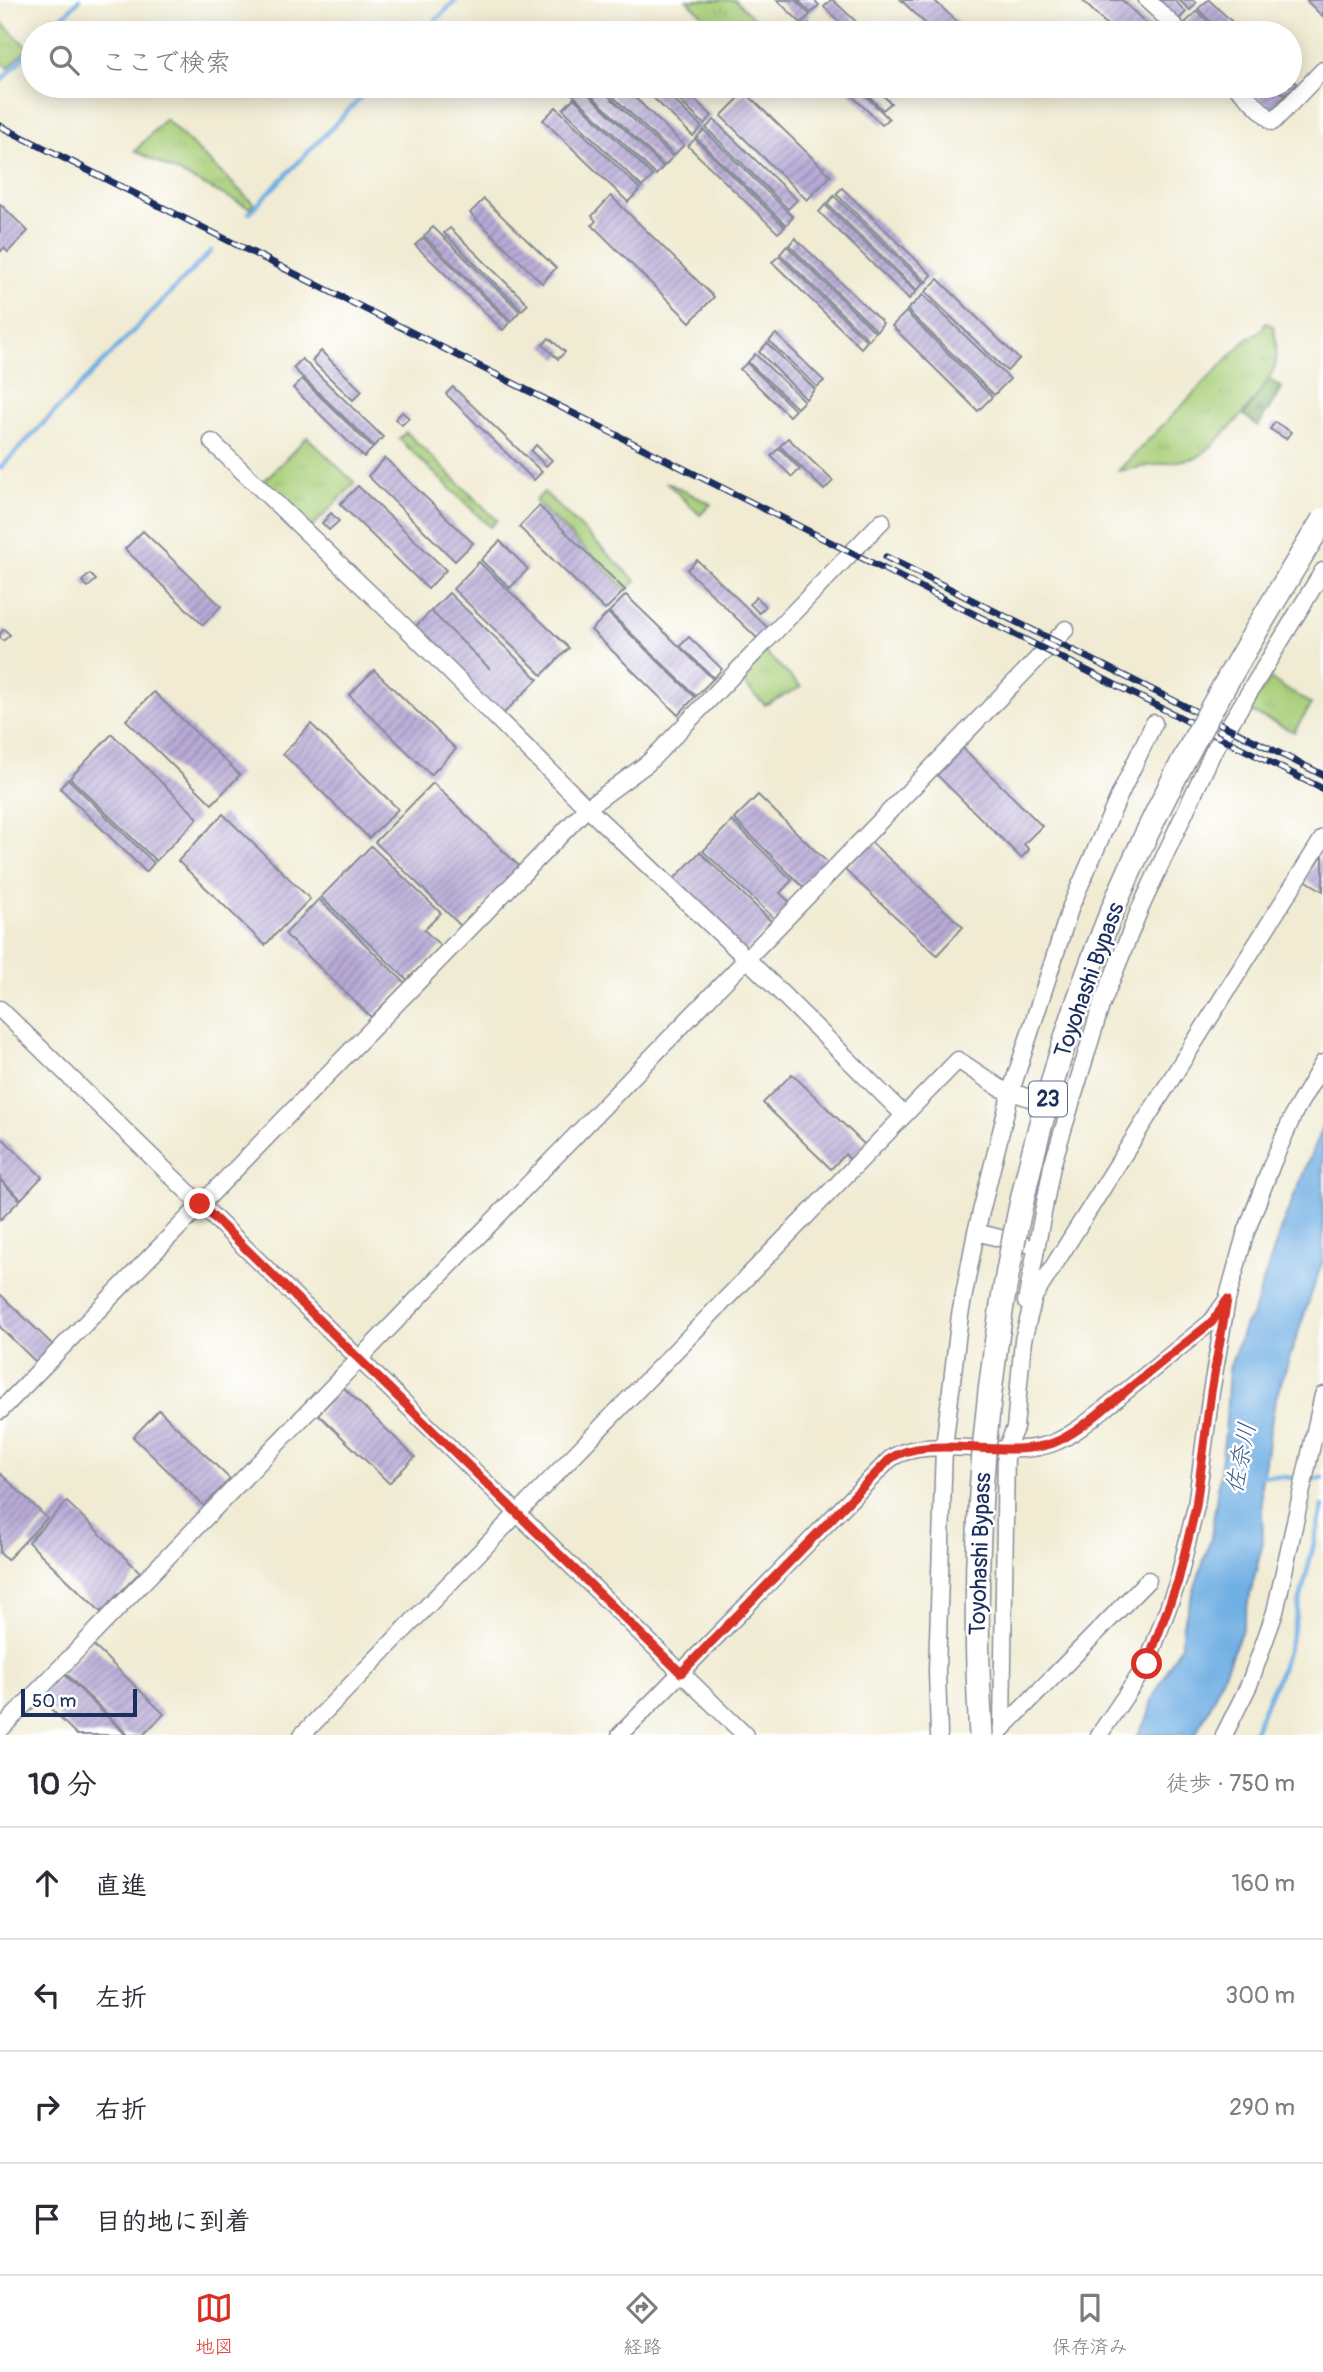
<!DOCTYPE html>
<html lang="ja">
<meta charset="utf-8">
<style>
:root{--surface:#fff;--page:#f2f2f3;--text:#2b2b33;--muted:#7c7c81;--line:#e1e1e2;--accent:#d93025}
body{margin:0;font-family:Pangolin,"Klee One",sans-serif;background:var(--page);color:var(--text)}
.scale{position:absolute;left:21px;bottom:18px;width:116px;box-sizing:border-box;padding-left:7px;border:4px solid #1b2f5e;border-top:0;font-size:19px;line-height:24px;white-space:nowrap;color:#1b2f5e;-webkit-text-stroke:5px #fff;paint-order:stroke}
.stop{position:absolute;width:21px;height:21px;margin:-16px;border:5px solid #d93025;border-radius:50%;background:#fff}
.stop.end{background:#d93025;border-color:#fff;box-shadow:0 2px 7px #0008}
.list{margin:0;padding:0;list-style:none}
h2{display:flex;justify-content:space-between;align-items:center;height:91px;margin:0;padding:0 28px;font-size:30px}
h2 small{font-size:23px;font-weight:400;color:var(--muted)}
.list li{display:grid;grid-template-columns:46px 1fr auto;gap:21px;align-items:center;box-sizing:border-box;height:112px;padding:0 28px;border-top:2px solid var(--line)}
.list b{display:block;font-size:26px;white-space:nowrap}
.list em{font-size:23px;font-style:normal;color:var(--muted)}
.icon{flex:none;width:38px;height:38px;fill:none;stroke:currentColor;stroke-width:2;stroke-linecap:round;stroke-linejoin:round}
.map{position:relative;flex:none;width:1323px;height:1735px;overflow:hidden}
.search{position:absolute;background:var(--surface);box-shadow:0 4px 18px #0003;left:21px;right:21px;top:21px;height:77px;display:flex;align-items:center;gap:18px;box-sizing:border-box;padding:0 24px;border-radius:38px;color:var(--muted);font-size:26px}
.sheet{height:539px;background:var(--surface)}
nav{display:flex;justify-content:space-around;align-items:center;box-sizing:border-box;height:98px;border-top:2px solid var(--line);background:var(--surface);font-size:19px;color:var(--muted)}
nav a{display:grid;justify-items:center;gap:4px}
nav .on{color:var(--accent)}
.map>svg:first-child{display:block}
</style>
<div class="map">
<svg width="1323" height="1735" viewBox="0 0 1323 1735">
<defs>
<pattern id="grass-tufts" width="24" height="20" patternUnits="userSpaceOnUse" patternTransform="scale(1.75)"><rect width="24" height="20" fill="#a9cf79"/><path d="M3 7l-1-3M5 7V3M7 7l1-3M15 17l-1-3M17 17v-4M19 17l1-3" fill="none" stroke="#91b26b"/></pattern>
<pattern id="forest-firs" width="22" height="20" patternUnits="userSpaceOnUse" patternTransform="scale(1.75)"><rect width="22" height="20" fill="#86b269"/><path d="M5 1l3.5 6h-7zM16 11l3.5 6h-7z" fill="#6d915a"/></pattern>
<pattern id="building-hatch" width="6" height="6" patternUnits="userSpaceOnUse" patternTransform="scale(1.75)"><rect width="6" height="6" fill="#b8aad6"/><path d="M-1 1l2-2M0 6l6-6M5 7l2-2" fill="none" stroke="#958bb1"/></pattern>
</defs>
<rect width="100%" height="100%" fill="#fff"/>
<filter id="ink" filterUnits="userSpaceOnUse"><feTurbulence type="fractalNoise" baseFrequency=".0143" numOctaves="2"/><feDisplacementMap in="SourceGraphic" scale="14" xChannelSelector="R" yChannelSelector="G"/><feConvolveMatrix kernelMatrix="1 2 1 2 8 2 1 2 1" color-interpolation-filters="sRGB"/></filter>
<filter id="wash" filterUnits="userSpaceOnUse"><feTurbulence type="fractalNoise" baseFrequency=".00686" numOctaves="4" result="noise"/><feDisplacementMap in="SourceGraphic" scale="28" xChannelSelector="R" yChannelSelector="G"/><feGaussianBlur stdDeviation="1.57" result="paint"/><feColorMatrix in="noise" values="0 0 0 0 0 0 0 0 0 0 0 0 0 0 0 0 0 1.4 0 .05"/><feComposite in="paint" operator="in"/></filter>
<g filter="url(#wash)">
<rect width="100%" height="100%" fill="#f0ebd2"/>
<!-- grass -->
<g fill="url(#grass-tufts)" stroke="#627f6c" stroke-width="2">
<polygon points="687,0 735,0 769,33 721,33"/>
<polygon points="0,21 28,48 8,68 0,60"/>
<polygon points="165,119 254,204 250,208 135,151"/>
<path d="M1266,322L1274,327C1275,339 1279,354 1275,366C1266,390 1219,444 1196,458L1118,471L1245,341L1262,329Z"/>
<polygon points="406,432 497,520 490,527 399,439"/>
<polygon points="307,437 355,483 309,530 261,484"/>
<polygon points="666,482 711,504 700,515"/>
<polygon points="544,492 636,581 627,590 535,501"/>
<polygon points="765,652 801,687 765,705 739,679"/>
<polygon points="1270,679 1311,704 1294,732 1249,711"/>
</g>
<!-- forest -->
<polygon fill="url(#forest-firs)" stroke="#507064" stroke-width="2" points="1269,379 1282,388 1258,426 1244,415"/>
<!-- water -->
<polygon fill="#70afe3" stroke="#466fa0" stroke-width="2" points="1323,1125 1323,1260 1275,1400 1261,1485 1263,1542 1241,1632 1210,1707 1195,1735 1137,1735 1148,1717 1152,1699 1181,1645 1183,1624 1211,1538 1225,1434 1229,1369 1245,1324 1252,1316 1281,1228"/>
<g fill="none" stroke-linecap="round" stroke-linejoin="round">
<!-- stream -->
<g stroke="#70afe3" stroke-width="4.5">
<polyline points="47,33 79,0"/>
<polyline points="423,33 456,0"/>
<polyline points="0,82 33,47"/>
<polyline points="249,213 372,86"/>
<polyline points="0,468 211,251"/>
<polyline points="1258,1475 1306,1479 1323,1478"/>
<polyline points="1252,1735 1280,1672 1289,1646 1323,1506"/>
</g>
</g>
<g id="blocks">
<!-- building -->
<g fill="url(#building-hatch)">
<polygon points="777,0 795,0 810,15 801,23"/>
<polygon points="798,0 814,0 819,5 811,13"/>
<polygon points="831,0 833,0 868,33 851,33 824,7"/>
<polygon points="901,0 934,0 969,33 935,33"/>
<polygon points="1082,0 1122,0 1156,33 1115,33"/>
<polygon points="1157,0 1174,0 1186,12 1178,20"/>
<polygon points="1179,0 1193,0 1196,3 1190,10"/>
<polygon points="1208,0 1209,0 1244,33 1223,33 1198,9"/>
<polygon points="1306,0 1323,0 1323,17"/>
<polygon points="1197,11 1220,33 1193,33 1184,24"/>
<polygon points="809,23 820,33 804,33 801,30"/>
<polygon points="1290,77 1297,84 1286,95 1276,86 1290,86"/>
<polygon points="570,86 580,86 663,167 656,175 567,89"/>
<polygon points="582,86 598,86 673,157 664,166"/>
<polygon points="602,86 623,86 684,145 674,155"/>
<polygon points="641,86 659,86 702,127 693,136"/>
<polygon points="664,86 681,86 712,116 704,124"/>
<polygon points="842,86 856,86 889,119 882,125"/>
<polygon points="858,86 873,86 891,103 883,110"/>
<polygon points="906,86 920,86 913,93"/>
<polygon points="1247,86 1274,86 1285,96 1272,110"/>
<polygon points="745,92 831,176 807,200 721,116"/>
<polygon points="574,98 653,176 642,187 563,109"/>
<polygon points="556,107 640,189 628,202 543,120"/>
<polygon points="714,120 797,200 788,209 706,128"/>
<polygon points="704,130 793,217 786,225 696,138"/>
<polygon points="695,139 785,227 778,233 688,146"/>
<polygon points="842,188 932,275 926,282 836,194"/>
<polygon points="611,196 714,297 690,322 592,225 596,221 592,216"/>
<polygon points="834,196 924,283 917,290 827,204"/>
<polygon points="484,199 556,268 542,283 470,213"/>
<polygon points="0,204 28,231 8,252 4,248 0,252"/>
<polygon points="825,205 916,292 909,299 819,212"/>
<polygon points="433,227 520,311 511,321 424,236"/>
<polygon points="450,228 528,304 522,310 444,233"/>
<polygon points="423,238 510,322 503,330 415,245"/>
<polygon points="795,238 883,323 877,331 789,245"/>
<polygon points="787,246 875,332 869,340 780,254"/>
<polygon points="779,256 867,341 861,348 772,262"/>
<polygon points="938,279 1019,359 1007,371 925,292"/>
<polygon points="923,295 1010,379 994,395 907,310"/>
<polygon points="906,312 992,397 978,411 892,326"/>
<polygon points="776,334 824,381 817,387 769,341"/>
<polygon points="549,338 565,352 558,359 543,345"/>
<polygon points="767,343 815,389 806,399 759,352"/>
<polygon points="321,351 362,391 353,400 312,361"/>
<polygon points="755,354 804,401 797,408 748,362"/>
<polygon points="302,359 383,437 374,446 293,368"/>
<polygon points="747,363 795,410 789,416 740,369"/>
<polygon points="302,379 373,448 364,457 293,388"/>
<polygon points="453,387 542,472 534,480 446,394"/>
<polygon points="402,412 409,418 402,425 395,419"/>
<polygon points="1275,422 1291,432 1286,439 1270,429"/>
<polygon points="788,438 833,481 824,490 780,446"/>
<polygon points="536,445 552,460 546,466 531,451"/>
<polygon points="779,448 800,469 792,477 771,456"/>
<polygon points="385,458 473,543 455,561 368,476"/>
<polygon points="358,486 446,570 428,589 340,504"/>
<polygon points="539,506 625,590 605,610 519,527"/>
<polygon points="331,513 339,521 329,530 322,523"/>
<polygon points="143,531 221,606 203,625 125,549"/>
<polygon points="500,541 528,569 510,588 481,560"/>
<polygon points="697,560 768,628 758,639 687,570"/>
<polygon points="479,562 569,648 542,675 453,589"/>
<polygon points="90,574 96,580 88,587 82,581"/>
<polygon points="449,593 538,679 502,715 413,629 431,611 490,669 431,611"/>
<polygon points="626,595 713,679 696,696 609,612"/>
<polygon points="756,597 766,606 759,613 750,604"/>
<polygon points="608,613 695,697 678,715 591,630"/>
<polygon points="4,629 10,635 3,641 0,638 0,634"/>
<polygon points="689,637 722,669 714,678 680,646"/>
<polygon points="374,670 456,749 431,775 349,695"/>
<polygon points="154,692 240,775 212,804 126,720"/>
<polygon points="311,724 398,809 369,838 283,754"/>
<polygon points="112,734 198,818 156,861 70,778"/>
<polygon points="963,748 1042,826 1024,844 1029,850 1021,858 937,775"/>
<polygon points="68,779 154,863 146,872 60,788"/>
<polygon points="433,783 519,866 461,926 375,842"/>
<polygon points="758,795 829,864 805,889 734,819"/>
<polygon points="223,814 310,899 265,945 178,861"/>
<polygon points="732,821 792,880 780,893 792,904 776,920 703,851"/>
<polygon points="871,842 963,927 937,955 845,870"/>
<polygon points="371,846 441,913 424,930 441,946 407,980 321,897"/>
<polygon points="700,852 773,923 743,954 670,883"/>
<polygon points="1323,852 1323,891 1305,880"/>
<polygon points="319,899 405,983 371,1017 285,934"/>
<polygon points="792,1074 866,1146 851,1161 845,1154 831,1169 763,1103"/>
<polygon points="0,1136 42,1177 21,1199 0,1179"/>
<polygon points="0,1180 20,1200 0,1220"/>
<polygon points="0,1294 53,1345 36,1362 0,1327"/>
<polygon points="344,1388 415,1457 389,1483 318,1414"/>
<polygon points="159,1410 230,1479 204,1506 133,1437"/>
<polygon points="0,1473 47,1518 7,1560 0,1553"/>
<polygon points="67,1502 140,1572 101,1612 28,1542"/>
<polygon points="92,1644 164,1714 143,1735 128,1735 64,1672"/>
<polygon points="63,1673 126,1735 77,1735 39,1697"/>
</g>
</g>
</g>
<g filter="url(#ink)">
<use href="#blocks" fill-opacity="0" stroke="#868d98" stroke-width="2"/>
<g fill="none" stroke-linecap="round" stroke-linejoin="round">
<!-- minor casing -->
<g stroke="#868d98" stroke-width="19">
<g id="minor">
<polyline points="1147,0 1182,33"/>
<polyline points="1236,86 1273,122 1323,70"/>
<polyline points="212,442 401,623 587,808 747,959 904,1115"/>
<polyline points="0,1009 745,1735"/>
<polyline points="1023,1244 976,1232 1011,1091 1071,906 1120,794 1154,723"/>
<polyline points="1026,1302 1052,1166 1101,1006 1139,911 1213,752 1323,571"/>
<polyline points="0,1411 587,808 648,763 882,521"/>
<polyline points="1002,1728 1006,1449 1015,1428 1023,1340 1034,1297 1323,838"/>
<polyline points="0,1730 1066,629"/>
<polyline points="1000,1731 1148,1580"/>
<polyline points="302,1735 958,1060 1000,1088 1068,1111"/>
<path d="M620,1735L890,1459C926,1433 1008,1461 1053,1443C1076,1434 1096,1415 1115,1400C1147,1374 1179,1348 1211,1322L1227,1300"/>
<polyline points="939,1735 937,1671 944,1447 960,1315 976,1232"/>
<polyline points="1099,1735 1147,1664 1178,1581 1196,1506 1211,1392 1227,1300 1245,1235 1272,1164 1295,1111 1323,1063"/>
<polyline points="1224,1735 1249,1685 1275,1612 1323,1395"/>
</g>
</g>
<!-- minor -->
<use href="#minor" stroke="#fff" stroke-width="16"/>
<!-- rail casing -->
<g stroke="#1b2f5e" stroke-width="7">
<g id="rail">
<polyline points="0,126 1323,789"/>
<polyline points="886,557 1323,775"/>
</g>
</g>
<!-- rail -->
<use href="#rail" stroke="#fff" stroke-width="4.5" stroke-dasharray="13" stroke-linecap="butt"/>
<!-- highway-bridge casing -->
<g stroke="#868d98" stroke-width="26" stroke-linecap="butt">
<path id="highway-bridge" d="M981,1735C965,1477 1000,1216 1088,973C1144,817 1236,661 1323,520"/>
</g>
<!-- highway-bridge -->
<use href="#highway-bridge" stroke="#fff" stroke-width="23"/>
</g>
</g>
<g fill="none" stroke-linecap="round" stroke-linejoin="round" filter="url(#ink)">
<!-- route -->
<path stroke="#d93025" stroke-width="9" d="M200,1204L681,1673L890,1459C927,1433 1007,1460 1053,1443C1076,1434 1096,1415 1115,1400C1147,1374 1179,1348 1212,1322L1227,1300L1211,1392L1196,1506L1178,1581L1147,1664"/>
</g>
<g text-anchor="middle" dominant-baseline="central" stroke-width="5" stroke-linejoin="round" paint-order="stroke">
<!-- shield labels -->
<rect fill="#fff" stroke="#5f6d8e" stroke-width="2" x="1029" y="1081.5" width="38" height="35" rx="5"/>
<g font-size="21" font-weight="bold" fill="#1b2f5e">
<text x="1048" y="1099">23</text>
</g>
<!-- street labels -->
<g font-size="23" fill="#1b2f5e" stroke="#fff">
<text transform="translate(1089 980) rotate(-70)">Toyohashi Bypass</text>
<text transform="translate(980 1554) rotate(-88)">Toyohashi Bypass</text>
</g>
<!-- water labels -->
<g font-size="24" font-style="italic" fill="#395c8d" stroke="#fff">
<text transform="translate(1241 1458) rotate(-79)">佐奈川</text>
</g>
</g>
</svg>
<div class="scale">50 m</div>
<div class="stop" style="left:1147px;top:1664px"></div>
<div class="stop end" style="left:200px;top:1204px"></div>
<div class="search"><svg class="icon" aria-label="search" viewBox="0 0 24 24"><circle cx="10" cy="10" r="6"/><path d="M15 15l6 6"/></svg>ここで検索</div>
</div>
<section class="sheet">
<h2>10 分<small>徒歩 · 750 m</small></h2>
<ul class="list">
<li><svg class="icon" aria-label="ahead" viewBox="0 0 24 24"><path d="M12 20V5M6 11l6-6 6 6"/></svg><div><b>直進</b></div><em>160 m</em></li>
<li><svg class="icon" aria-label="left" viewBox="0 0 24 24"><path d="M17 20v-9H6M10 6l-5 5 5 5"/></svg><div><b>左折</b></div><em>300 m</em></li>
<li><svg class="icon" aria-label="right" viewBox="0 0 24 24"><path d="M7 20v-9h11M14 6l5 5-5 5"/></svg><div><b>右折</b></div><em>290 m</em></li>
<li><svg class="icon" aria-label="arrive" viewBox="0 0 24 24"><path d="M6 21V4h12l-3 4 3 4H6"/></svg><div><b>目的地に到着</b></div></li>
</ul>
</section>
<nav>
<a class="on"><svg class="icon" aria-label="map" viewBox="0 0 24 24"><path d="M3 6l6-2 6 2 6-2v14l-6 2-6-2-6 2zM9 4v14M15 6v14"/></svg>地図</a>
<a><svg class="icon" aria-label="directions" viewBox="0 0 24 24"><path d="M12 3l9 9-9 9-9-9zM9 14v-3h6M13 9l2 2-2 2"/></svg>経路</a>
<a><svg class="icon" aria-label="saved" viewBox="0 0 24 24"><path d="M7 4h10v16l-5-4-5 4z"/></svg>保存済み</a>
</nav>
